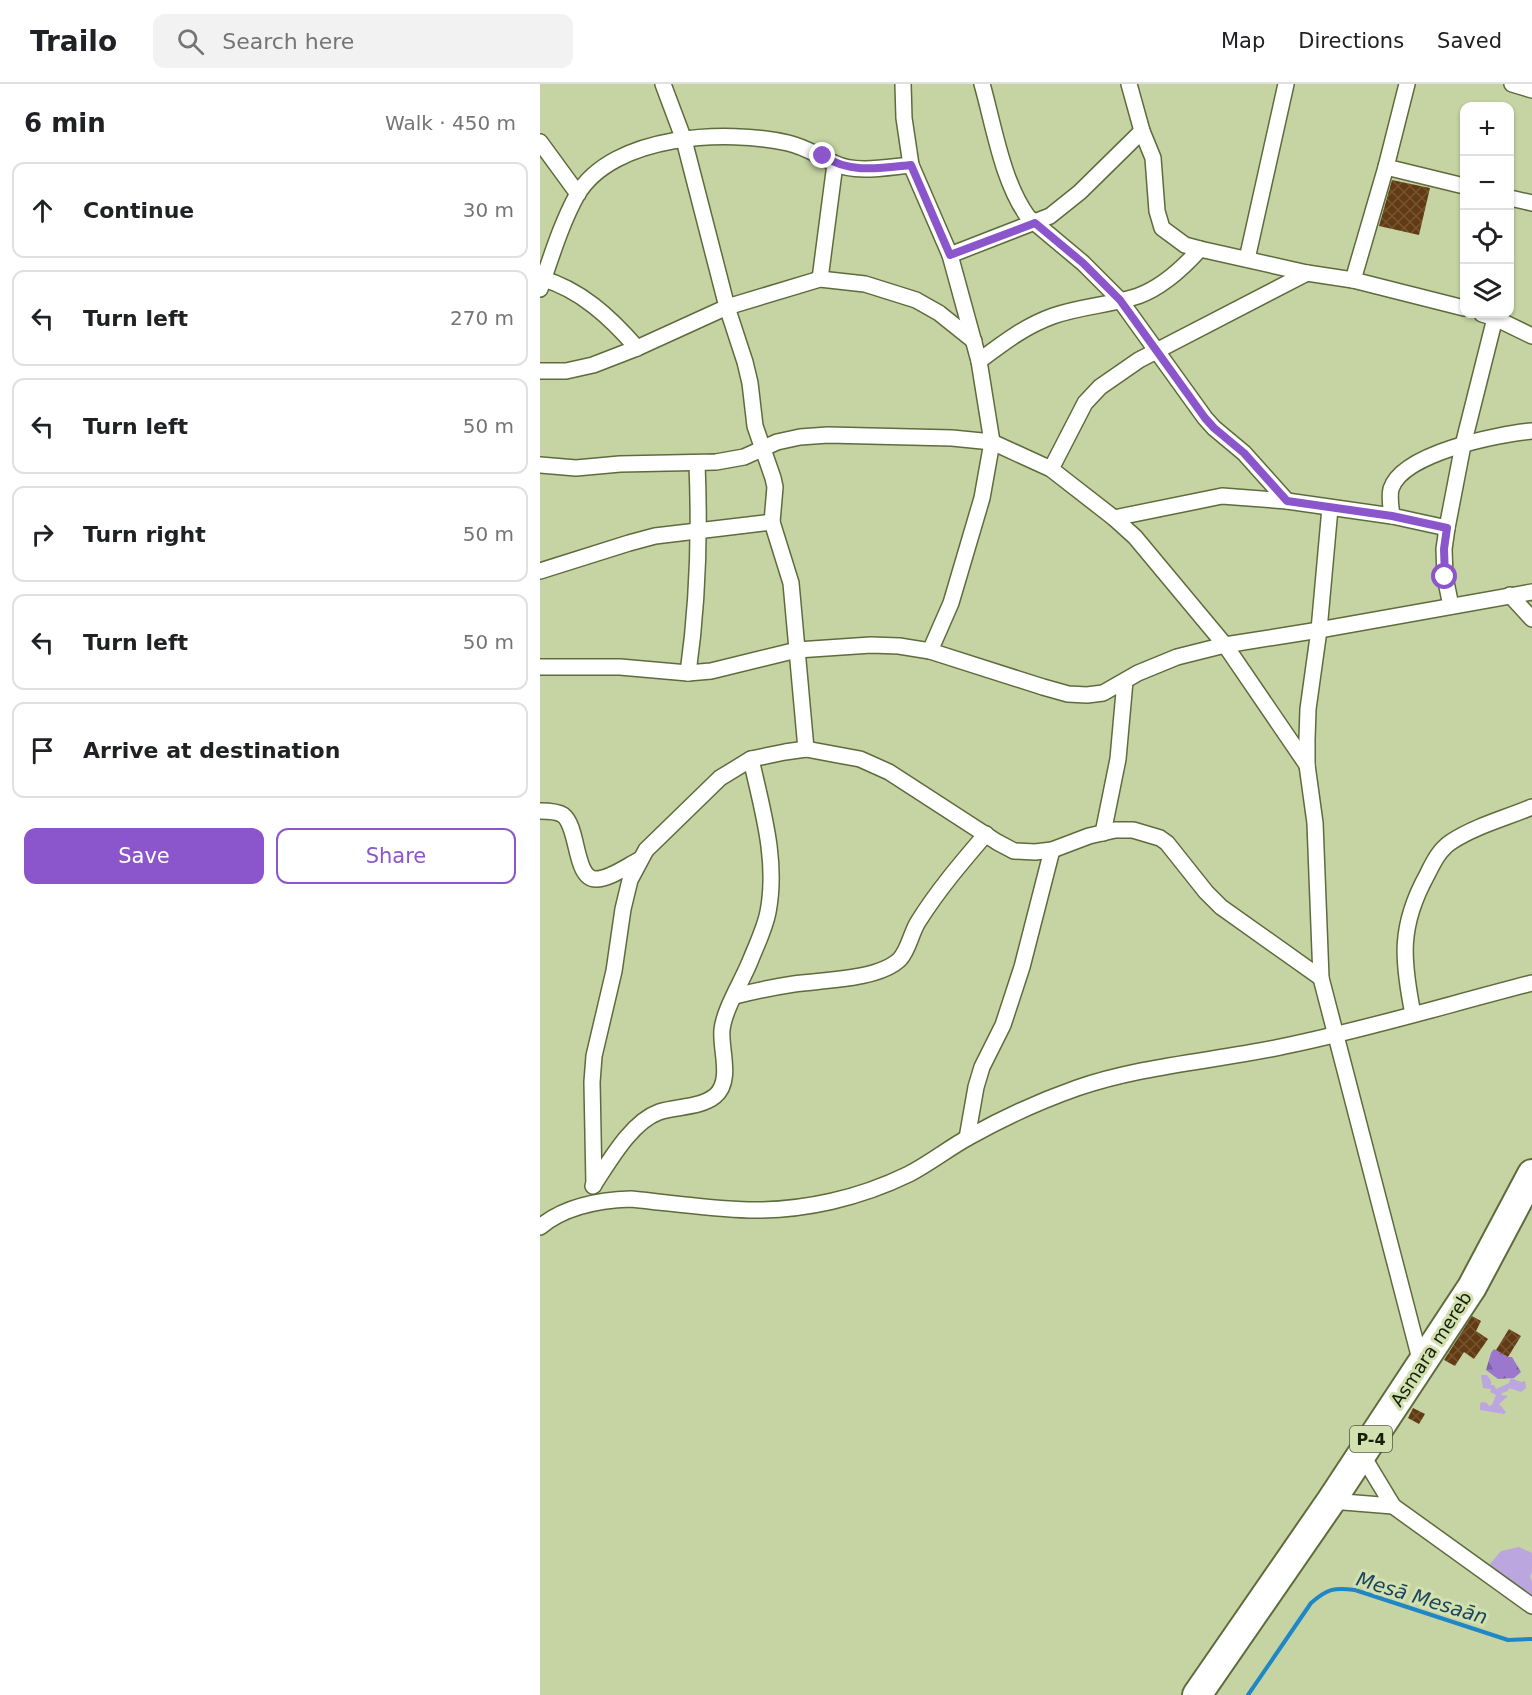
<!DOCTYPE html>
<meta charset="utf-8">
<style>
:root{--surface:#fff;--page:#f2f2f2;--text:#202124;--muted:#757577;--line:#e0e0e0;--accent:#8b55cc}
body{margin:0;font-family:"DejaVu Sans",sans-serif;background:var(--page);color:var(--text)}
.controls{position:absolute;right:18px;top:18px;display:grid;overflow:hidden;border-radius:12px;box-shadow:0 2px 4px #0004}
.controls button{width:54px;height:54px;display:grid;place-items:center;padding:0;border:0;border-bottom:2px solid var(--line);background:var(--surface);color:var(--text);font:30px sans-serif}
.stop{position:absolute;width:18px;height:18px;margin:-14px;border:4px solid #8b55cc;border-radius:50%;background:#fff}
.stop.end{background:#8b55cc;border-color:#fff;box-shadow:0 2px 6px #0008}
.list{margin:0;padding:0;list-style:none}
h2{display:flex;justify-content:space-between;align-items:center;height:78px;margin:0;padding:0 24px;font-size:26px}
h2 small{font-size:20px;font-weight:400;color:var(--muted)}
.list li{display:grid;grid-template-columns:39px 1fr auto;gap:18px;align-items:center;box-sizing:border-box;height:96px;margin:0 12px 12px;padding:0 12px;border:2px solid var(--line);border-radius:12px}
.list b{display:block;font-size:22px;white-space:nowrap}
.list em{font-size:20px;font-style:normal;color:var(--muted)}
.actions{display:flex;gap:12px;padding:18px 24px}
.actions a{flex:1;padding:14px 0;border:2px solid var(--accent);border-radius:12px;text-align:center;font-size:21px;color:var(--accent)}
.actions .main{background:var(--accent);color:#fff}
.icon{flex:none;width:33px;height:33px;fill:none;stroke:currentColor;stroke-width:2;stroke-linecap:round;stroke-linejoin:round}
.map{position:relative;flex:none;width:992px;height:1611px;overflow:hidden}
header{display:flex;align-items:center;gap:36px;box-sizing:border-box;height:84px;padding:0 30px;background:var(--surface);border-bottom:2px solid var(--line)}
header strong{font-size:28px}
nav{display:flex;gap:33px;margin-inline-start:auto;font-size:21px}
.search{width:420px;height:54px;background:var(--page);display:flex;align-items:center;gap:15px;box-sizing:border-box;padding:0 21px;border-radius:12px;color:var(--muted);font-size:22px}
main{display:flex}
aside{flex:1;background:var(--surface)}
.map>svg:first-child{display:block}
</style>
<header>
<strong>Trailo</strong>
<div class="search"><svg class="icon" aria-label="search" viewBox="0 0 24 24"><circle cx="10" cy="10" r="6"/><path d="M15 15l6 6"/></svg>Search here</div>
<nav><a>Map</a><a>Directions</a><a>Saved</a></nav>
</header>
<main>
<aside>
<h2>6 min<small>Walk · 450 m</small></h2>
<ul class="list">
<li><svg class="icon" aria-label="ahead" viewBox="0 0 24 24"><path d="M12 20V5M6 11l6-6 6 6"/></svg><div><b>Continue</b></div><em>30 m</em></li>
<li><svg class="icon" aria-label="left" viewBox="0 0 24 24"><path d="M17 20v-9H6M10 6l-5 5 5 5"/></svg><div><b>Turn left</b></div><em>270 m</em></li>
<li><svg class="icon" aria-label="left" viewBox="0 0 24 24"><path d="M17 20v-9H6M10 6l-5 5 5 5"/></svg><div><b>Turn left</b></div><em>50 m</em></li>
<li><svg class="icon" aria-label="right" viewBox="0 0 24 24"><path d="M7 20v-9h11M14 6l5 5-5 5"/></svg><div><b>Turn right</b></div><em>50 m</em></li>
<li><svg class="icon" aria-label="left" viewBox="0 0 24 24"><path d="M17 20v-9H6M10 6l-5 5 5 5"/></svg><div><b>Turn left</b></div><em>50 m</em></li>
<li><svg class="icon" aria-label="arrive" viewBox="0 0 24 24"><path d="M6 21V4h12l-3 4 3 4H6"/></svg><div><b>Arrive at destination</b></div></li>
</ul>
<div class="actions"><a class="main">Save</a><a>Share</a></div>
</aside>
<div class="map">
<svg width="992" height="1611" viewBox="0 0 992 1611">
<defs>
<pattern id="forest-firs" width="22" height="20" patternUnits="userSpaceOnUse" patternTransform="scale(1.5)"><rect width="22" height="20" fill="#9b77ce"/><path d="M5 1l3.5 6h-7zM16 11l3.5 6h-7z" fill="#7d61a5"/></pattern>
<pattern id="building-cross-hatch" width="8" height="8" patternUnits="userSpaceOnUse" patternTransform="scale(1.5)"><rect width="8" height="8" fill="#633b12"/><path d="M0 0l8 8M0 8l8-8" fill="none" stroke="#745533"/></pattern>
</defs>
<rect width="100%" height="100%" fill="#c5d4a2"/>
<!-- grass -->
<g fill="#bca6df">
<polygon points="941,1291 947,1291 951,1297 951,1301 954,1301 956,1305 969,1299 971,1294 981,1298 985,1297 986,1304 981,1308 969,1304 968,1307 962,1309 961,1311 968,1312 959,1320 966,1328 964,1330 940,1326 940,1320 942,1318 947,1319 949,1322 952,1321 956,1311 950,1308 951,1305 943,1304"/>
<polygon points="979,1463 992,1469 992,1488 990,1492 992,1498 992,1514 964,1494 950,1480 961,1467"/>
</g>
<!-- forest -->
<polygon fill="url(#forest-firs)" points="954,1265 968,1273 972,1273 981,1288 974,1294 958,1295 946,1286 951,1269"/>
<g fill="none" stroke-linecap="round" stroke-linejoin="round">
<!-- stream -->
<path stroke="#1f87c6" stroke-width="4" d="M708,1611L771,1519C787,1505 794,1503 815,1506L968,1556L992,1555"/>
</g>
<!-- building -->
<g fill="url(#building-cross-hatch)">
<polygon points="852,96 890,104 879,151 839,142"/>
<polygon points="932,1232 941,1237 936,1247 948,1255 934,1275 924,1268 915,1282 904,1276"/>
<polygon points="969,1245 981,1252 968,1273 956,1266"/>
<polygon points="873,1324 885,1330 879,1340 868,1334"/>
</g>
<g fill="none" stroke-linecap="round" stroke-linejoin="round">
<!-- street casing -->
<g stroke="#5e6b3d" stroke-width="18">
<g id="street">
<polyline points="123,0 144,56 187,223 205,278 210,299 215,342 233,394 235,403 232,438 251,499 266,665"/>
<polyline points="363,0 364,34 371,81 410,171 439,277 452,358 442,414 411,519 390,567"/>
<path d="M442,0C454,42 462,97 488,133L543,179L580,216L665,334L674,344L704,369L747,417"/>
<polyline points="589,0 602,47 613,74 617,127 622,144 645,161 660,165 767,189 813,196 924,224"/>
<polyline points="972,0 992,6"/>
<polyline points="0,58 38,110"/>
<polyline points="846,83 924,102"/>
<polyline points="970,114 992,119"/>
<polyline points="410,171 510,132 540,108 602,47"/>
<polyline points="707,175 746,0"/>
<path d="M0,194C40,205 70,233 97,264"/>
<polyline points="280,195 295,80"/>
<polyline points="813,196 846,83 867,0"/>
<path d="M0,205C11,174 21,140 37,111C73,50 187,45 248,59C266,63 278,72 294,79C316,90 348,83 371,81"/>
<polyline points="942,230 955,234 992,252"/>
<path d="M439,277C463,259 485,242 513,232C541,222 571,221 598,212C623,203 643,184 660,165"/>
<polyline points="0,287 26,287 53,281 97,264 187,223 280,195 325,200 376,216 399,229 434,257"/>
<polyline points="0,381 36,384 80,380 176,378 204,373 237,358 260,353 288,351 412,354 452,358 511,385 574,434 595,453 685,561 767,681"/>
<polyline points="511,385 545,319 560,303 599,276 767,189"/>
<polyline points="790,424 779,546 768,625 767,655 767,681 775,739 781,894 881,1279"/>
<path d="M852,432C851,424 849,413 851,405C862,369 959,350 992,347"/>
<polyline points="574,434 682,412 747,417 852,432 907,444"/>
<polyline points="0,487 89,459 115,452 232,438"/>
<polyline points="970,511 992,535"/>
<polyline points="911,522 905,493 904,465 907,444 923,361 955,234"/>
<polyline points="0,583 80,583 148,589 171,587 257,566 331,561 359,562 390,567 503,603 528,610 547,611 563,609 598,589 637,573 685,561 779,546 992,508"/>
<path d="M148,589C158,518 160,451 157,380"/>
<path d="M0,727C7,727 17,727 23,731C39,743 34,795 56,795C70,795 87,782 99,776"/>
<polyline points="563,749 578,675 585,597"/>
<path d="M195,912C215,907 234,903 254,900C282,896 339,896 360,875C369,865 371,849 378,838C398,806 422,778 446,750"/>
<path d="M873,930C862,875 859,842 887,791C893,779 899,766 911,758C935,742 966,734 992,723"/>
<polyline points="427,1054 436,1003 442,983 463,941 482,883 512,766"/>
<polyline points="54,1101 52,998 54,972 74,887 83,825 90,796 106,766 180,694 211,675 245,668 266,665 320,675 349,688 457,758 474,767 495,768 512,766 549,752 575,746 593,746 620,754 627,759 666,808 681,823 781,894"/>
<path d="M53,1102C69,1078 91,1038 119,1028C137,1022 160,1024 175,1012C193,997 180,965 182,946C184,925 203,896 211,875C217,860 225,844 228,828C238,776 222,725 211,675"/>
<path d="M0,1143C25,1122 59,1116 91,1115C131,1119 170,1125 209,1126C264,1127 320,1114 369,1090C390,1079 409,1064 429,1053C463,1034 500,1017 537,1004C604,981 676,977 745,962C828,945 910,920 992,899"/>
<polyline points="821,1369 853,1422 992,1522"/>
<polyline points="791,1417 853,1422"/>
</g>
</g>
<!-- highway casing -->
<g stroke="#5e6b3d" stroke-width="32">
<polyline id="highway" points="657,1611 791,1417 932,1203 992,1090"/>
</g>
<!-- street -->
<use href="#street" stroke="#fff" stroke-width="15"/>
<!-- highway -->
<use href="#highway" stroke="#fff" stroke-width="28"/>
</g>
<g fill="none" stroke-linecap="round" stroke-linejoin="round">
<!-- route -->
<path stroke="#8b55cc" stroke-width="8" d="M283,72C310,90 341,84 371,81L410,171L495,139L543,179L580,216L665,334L674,344L704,369L747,417L852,432L907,444L904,465L905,493"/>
</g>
<g text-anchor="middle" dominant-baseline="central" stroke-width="6" stroke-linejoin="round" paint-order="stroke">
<!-- shield labels -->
<rect fill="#d2e1af" stroke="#50583c" stroke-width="1.5" x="810" y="1342" width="42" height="26" rx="4.5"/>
<g font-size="16" font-weight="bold" fill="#181e0a">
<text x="831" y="1355">P-4</text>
</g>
<!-- street labels -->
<g font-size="18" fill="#181e0a" stroke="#d2e1af">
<text transform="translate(891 1265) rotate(-57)">Asmara mereb</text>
</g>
<!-- water labels -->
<g font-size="20" font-style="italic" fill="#1d445f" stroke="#d2e1af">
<text transform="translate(882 1514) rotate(17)">Mesā Mesaān</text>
</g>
</g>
</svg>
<div class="controls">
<button>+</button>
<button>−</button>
<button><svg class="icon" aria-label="locate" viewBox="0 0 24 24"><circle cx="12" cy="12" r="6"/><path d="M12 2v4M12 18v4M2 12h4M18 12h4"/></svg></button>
<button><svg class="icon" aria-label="layers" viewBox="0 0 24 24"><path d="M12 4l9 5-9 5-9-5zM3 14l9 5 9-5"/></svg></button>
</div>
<div class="stop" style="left:905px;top:493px"></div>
<div class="stop end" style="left:283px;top:72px"></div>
</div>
</main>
